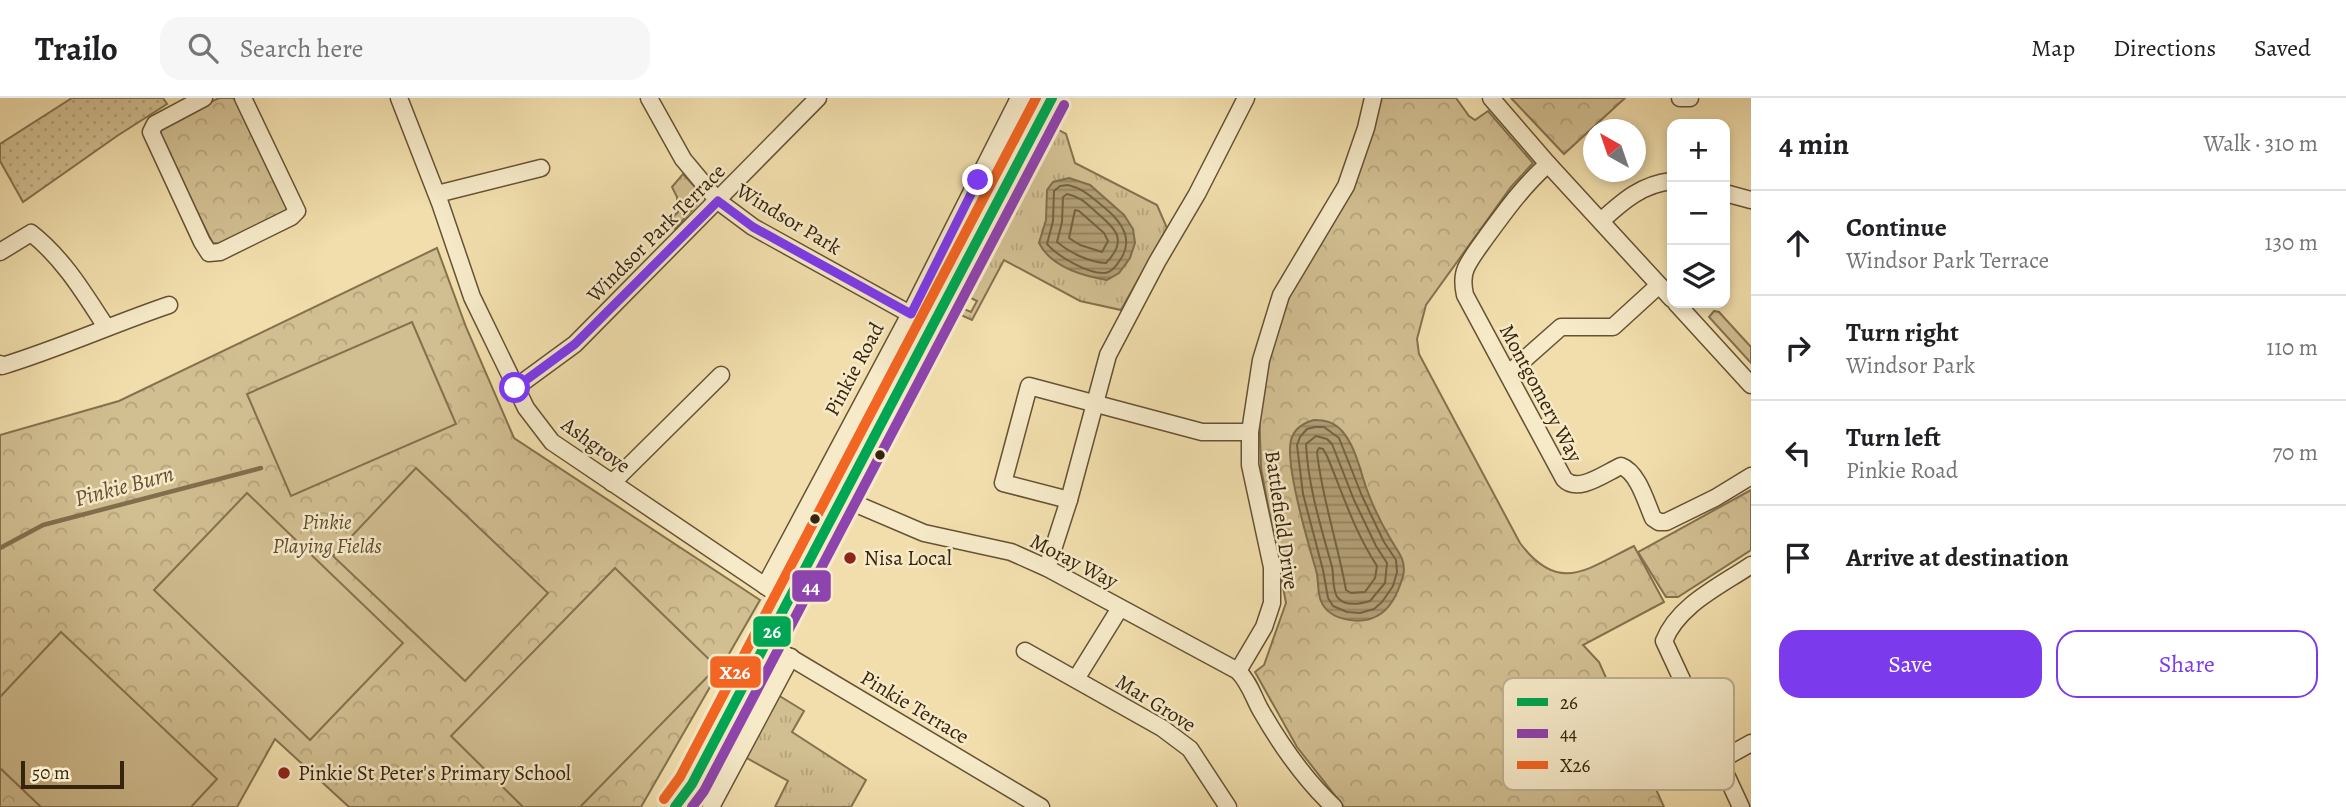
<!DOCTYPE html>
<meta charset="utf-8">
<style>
:root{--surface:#fff;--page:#f6f6f6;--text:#202124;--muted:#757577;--line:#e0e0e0;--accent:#7c3aed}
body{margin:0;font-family:Alegreya,serif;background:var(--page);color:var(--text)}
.controls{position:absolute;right:21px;top:21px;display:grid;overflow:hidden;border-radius:14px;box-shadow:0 4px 10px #0003}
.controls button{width:63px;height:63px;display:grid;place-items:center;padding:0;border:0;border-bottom:2px solid var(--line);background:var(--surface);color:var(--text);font:35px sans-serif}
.compass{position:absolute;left:1583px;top:21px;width:63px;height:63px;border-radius:50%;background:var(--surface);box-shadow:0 4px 10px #0003;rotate:320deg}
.scale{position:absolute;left:21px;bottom:18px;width:103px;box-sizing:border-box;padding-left:7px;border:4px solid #37240c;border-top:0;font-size:19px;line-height:24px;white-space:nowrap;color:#37240c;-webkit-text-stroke:5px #f6eac9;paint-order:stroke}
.stop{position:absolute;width:21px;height:21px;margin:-16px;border:5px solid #7c3aed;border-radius:50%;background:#fff}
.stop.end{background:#7c3aed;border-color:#fff;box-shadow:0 2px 7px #0008}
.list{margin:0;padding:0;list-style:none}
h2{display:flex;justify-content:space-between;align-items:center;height:91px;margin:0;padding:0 28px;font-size:30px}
h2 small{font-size:23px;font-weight:400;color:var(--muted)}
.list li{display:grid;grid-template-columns:46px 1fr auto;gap:21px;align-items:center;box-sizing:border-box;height:105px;padding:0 28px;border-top:2px solid var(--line)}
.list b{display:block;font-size:26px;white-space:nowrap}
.list p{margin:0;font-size:23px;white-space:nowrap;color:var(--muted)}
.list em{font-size:23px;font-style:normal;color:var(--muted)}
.actions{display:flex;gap:14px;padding:21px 28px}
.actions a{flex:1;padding:16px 0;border:2px solid var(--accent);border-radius:21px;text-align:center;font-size:24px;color:var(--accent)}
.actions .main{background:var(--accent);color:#fff}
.icon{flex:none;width:38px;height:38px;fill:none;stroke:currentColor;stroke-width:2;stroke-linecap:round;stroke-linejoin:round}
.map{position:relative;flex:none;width:1751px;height:709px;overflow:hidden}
header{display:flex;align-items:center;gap:42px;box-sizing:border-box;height:98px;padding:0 35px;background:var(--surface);border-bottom:2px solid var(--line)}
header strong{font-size:33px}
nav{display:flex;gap:38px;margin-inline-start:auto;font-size:24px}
.search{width:490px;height:63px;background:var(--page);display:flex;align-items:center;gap:18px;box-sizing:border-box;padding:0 24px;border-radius:21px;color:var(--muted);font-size:26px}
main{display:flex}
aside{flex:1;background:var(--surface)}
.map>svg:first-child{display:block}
</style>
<header>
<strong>Trailo</strong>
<div class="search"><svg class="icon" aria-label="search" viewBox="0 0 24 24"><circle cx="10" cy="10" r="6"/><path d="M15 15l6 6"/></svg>Search here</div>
<nav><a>Map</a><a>Directions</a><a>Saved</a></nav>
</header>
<main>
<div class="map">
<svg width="1751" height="709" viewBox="0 0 1751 709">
<defs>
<pattern id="grass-tufts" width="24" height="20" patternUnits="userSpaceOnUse" patternTransform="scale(1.75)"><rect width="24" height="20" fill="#d1be91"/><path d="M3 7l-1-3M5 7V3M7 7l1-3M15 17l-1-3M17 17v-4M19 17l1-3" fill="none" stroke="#b4a37c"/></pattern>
<pattern id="forest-crowns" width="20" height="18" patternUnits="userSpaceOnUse" patternTransform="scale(1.75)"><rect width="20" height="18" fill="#d1be91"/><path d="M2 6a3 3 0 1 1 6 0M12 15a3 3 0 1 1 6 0" fill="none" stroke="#b4a37c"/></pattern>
<pattern id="garden-dots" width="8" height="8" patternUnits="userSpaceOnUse" patternTransform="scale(1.75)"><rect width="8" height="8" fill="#d1be91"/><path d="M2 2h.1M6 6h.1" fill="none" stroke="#b4a37c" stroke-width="1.8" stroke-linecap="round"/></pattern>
<pattern id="water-rules" width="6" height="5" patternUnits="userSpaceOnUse" patternTransform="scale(1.75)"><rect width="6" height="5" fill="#b29f76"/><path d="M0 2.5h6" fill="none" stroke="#92815f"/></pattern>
</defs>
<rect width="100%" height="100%" fill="#f1deac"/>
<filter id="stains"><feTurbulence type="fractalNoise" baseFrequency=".00286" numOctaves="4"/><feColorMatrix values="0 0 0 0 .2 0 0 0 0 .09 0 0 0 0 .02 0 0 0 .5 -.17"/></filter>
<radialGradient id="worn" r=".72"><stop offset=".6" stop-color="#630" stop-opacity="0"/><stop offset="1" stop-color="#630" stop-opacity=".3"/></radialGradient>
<!-- grass -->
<g fill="url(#grass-tufts)" stroke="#84714e" stroke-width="2">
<polygon points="1057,31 1066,36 1075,65 1157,107 1167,130 1121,212 1080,203 1004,162 972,222 961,217 964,211 971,214 977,203 969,199"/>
<polygon points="683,76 696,90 699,104 675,131 668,127 668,123 678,114 677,99 672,89"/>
<polygon points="1714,213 1719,214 1751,249 1751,265 1709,219"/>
<polygon points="778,597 804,613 792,634 866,682 851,709 775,709 788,683 745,659"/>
</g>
<!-- forest -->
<g fill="url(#forest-crowns)" stroke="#84714e" stroke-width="2">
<polygon points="219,0 233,0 236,3 288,108 285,114 222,146 213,145 209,138 161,41 161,33 167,25"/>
<path d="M1381,0H1456L1469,18L1475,22L1488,13L1533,65L1511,89L1426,207L1417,241L1419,256L1520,445C1559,497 1587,471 1634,448L1664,504L1583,547L1599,564L1664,709H1344L1297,649L1255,574L1264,567L1286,505L1261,370L1259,308L1264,276L1279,223L1290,197L1344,105L1362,64Z"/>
<polygon points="1511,0 1625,0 1564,56"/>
<polygon points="437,150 466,229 514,340 760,502 641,709 349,709 275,641 237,709 0,709 0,337 119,303"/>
<polygon points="1751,392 1751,452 1678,499 1666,499 1638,454"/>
</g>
<!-- garden -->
<polygon fill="url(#garden-dots)" stroke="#84714e" stroke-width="2" points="72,0 163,0 167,6 117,38 23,104 0,63 0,46"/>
<!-- pitch -->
<g fill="#d1be91" stroke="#84714e" stroke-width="2">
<polygon points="412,224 456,326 291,398 247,296"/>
<polygon points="416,370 548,495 465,583 333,458"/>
<polygon points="247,395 403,545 310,642 154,492"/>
<polygon points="615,470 717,569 580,709 523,709 451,638"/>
<polygon points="61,534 217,681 191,709 41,709 0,670 0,599"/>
</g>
<!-- water -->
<g fill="url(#water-rules)" stroke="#816e4c" stroke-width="2">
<path d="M1069,80L1090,87L1124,117L1133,131L1135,145L1130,160L1119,175L1107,182C1083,178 1051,169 1039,145L1046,122L1047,92L1053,84Z"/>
<path d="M1314,322C1325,322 1334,324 1342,333C1356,349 1360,373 1367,392C1373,408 1381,425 1390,440C1397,453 1407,462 1403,478C1399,492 1391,511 1377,518C1361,527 1329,523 1321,503C1317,494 1319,482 1316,472C1308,445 1285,366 1291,342C1294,331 1303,325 1314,322Z"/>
</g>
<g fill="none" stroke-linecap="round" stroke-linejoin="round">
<!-- shore -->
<g stroke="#746241" stroke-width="2">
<path d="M1068,87C1085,91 1092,100 1105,110C1123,125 1135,143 1118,165C1114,170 1111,174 1105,175C1088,176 1057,158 1047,146L1053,123L1054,93L1060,88Z"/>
<path d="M1067,96C1081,99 1086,105 1096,114C1115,131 1129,141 1106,165C1089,164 1070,155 1057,144L1062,124L1063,99Z"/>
<polygon points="1075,112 1079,113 1104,135 1108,143 1102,154 1080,147 1069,140"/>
<polygon points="1315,329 1324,329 1339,340 1362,398 1384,444 1396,462 1397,474 1393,488 1382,504 1374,511 1360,515 1347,514 1333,508 1328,500 1323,472 1303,396 1297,347 1300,339 1307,331"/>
<path d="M1316,338L1327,341L1332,346L1354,402L1376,448L1387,465L1385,485L1370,503C1360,506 1346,509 1338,500C1332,493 1334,478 1332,469C1321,429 1308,388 1306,346Z"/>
<path d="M1319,350L1323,351L1327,358C1343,396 1354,433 1377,468L1375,480L1365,494L1351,495L1346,492C1338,446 1322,401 1317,354Z"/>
</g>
<!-- stream -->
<polyline stroke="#816e4c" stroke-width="4.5" points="0,450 43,427 261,370"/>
<!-- minor casing -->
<g stroke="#665234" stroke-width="19">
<g id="minor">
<polyline points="204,0 155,26 151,34 202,144 209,155 220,154 291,119 297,113 243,0"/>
<polyline points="399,0 440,105 472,199 526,310 552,344 789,504"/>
<polyline points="649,0 683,61 718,103 753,129 910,216"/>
<polyline points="1491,0 1548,66 1672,201"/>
<polyline points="1680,0 1690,0"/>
<path d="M1548,66C1524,87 1506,112 1487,138C1480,148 1471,159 1466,170C1462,179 1463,188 1465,197L1564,381C1578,396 1605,375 1621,368C1638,374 1646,404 1653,420L1659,424H1666L1715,400L1751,378"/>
<polyline points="1725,95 1751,102"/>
<polyline points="437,96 541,70"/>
<path d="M1601,123C1623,103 1642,86 1672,83"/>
<path d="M0,154L31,135C63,160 84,195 106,229"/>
<polyline points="1676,205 1751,287"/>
<path d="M0,266L2,268C58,251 113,226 169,207"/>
<polyline points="1508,276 1561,229 1613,229 1659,187"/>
<polyline points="515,290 575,246 818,0"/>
<polyline points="612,385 721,277"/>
<path d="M842,400L924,435L1011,454L1047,470L1238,573C1249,584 1253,598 1260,611C1280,646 1305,682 1334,709"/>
<polyline points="1069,402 1003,385 1029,288 1202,334 1250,334"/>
<polyline points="1047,470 1069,402 1108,257 1157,164 1197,96 1246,0"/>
<polyline points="765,488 910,216 1019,0"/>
<polyline points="766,545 1041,709"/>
<polyline points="1025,553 1162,630 1190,651 1228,709"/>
<polyline points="1238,573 1264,529 1272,505 1272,469 1250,367 1250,334 1261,262 1281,197 1346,88 1366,30 1373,0"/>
<polyline points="1076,581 1120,510"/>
<polyline points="1721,667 1726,659 1751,645"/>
<polyline points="711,709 791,559"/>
<path d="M1741,709L1664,543C1678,507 1720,488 1751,467"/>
</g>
</g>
<!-- major casing -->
<g stroke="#37240c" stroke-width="23">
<polyline id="major" points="675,709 692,686 1052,0"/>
</g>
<!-- minor -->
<use href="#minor" stroke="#f6eac9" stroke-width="16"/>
<!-- major -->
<use href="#major" stroke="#f1deac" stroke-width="19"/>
<!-- bus-1 casing -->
<g stroke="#f6eac9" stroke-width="16">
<polyline id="bus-1" points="675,709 692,686 1052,0"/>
</g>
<!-- bus-2 casing -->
<g stroke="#f6eac9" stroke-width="16">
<polyline id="bus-2" points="692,709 704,693 1064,7"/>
</g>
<!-- bus-3 casing -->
<g stroke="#f6eac9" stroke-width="16">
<polyline id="bus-3" points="664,701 680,679 1036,0"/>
</g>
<!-- bus-1 -->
<use href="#bus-1" stroke="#00a651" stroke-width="10"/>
<!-- bus-2 -->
<use href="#bus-2" stroke="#8e44ad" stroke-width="10"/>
<!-- bus-3 -->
<use href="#bus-3" stroke="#f26522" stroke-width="10"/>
</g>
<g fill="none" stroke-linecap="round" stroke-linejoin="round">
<!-- route -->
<polyline stroke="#7c3aed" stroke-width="9" points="515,290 575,246 718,103 753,129 911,216 978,82"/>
</g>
<!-- markers -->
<g fill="#37240c" stroke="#f6eac9" stroke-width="2.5">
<circle cx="880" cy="357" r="6"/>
<circle cx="815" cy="421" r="6"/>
</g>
<g fill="#8f2418" stroke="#f6eac9" stroke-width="2.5">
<circle cx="850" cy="460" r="7"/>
<circle cx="284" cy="675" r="7"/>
</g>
<g text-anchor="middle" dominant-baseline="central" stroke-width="5" stroke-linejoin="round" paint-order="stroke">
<!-- street labels -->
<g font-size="21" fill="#37240c" stroke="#f6eac9">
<text transform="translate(789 121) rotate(31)">Windsor Park</text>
<text transform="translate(656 135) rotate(-45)">Windsor Park Terrace</text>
<text transform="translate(854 271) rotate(-62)">Pinkie Road</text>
<text transform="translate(1541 295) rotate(62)">Montgomery Way</text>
<text transform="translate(596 347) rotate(36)">Ashgrove</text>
<text transform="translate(1282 422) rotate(82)">Battlefield Drive</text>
<text transform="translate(1074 463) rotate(27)">Moray Way</text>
<text transform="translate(1156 605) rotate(32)">Mar Grove</text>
<text transform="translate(915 609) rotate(31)">Pinkie Terrace</text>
</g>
<!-- park labels -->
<g font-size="21" font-style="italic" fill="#5e4a2d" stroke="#f6eac9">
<text x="327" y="424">Pinkie<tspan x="327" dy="24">Playing Fields</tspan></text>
</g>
<!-- poi labels -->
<g font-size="21" fill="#37240c" stroke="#f6eac9" text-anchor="start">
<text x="864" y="460">Nisa Local</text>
<text x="298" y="675">Pinkie St Peter's Primary School</text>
</g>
<!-- water labels -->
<g font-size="23" font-style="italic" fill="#624f31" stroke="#f6eac9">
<text transform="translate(124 388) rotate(-15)">Pinkie Burn</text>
</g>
</g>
<!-- legend -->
<rect x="1503" y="580" width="231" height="112" rx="10" fill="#f6eac9" stroke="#bdaf90" stroke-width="2"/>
<rect x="1517" y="600" width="31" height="8" fill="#00a651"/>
<rect x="1517" y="631" width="31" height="9" fill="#8e44ad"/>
<rect x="1517" y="663" width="31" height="8" fill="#f26522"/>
<g font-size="19" fill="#37240c">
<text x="1560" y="611">26</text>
<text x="1560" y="642">44</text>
<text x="1560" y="674">X26</text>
</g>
<g stroke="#f6eac9" stroke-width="2.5">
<rect x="791" y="471" width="41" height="34" rx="7" fill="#8e44ad"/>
<rect x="752" y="517" width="40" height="33" rx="7" fill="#00a651"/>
<rect x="709" y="557" width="53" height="34" rx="7" fill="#f26522"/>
</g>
<g font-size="19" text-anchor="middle" font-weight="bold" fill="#fff">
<text x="811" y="495">44</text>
<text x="772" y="540">26</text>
<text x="735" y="581">X26</text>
</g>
<rect width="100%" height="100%" filter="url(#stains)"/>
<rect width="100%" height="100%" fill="url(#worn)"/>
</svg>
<div class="controls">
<button>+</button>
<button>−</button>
<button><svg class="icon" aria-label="layers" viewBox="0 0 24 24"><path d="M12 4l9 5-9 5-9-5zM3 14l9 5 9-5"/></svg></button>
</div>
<svg class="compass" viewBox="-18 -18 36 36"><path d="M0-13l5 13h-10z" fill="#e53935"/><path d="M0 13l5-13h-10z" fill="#757577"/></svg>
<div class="scale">50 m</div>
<div class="stop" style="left:515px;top:290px"></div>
<div class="stop end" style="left:978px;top:82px"></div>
</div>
<aside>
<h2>4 min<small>Walk · 310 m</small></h2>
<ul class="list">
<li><svg class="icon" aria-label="ahead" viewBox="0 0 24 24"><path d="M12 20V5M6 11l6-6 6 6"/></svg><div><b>Continue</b><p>Windsor Park Terrace</p></div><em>130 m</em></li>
<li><svg class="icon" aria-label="right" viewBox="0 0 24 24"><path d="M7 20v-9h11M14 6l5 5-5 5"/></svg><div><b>Turn right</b><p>Windsor Park</p></div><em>110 m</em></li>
<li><svg class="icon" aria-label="left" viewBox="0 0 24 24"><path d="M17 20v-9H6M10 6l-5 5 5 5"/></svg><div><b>Turn left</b><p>Pinkie Road</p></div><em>70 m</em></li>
<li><svg class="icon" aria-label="arrive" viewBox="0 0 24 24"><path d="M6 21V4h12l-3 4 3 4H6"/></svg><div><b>Arrive at destination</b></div></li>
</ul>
<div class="actions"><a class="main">Save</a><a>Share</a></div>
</aside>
</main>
